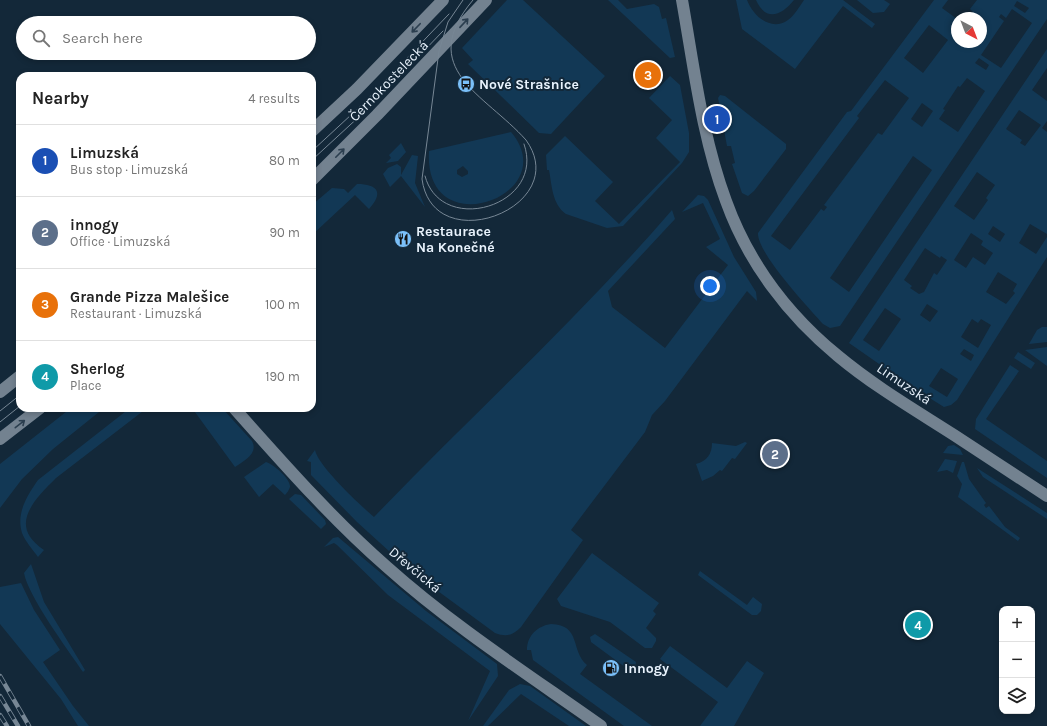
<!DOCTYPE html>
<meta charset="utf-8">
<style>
:root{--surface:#fff;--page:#f6f6f6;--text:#222;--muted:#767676;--line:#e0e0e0;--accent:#4a6982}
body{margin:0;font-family:Karla,sans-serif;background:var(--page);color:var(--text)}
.controls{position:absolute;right:12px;bottom:12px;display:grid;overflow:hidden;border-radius:8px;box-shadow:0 2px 6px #0003}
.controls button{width:36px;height:36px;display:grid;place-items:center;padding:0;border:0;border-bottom:1px solid var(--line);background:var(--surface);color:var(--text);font:20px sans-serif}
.compass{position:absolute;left:951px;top:12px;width:36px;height:36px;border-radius:50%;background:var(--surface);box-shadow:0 2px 6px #0003;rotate:138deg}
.you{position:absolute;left:710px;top:286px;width:14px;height:14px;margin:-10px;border:3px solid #fff;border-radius:50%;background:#1a73e8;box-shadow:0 0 0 6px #1a73e833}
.badge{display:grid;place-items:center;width:26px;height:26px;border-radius:50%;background:var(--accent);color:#fff;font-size:13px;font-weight:700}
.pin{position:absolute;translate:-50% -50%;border:2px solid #fff;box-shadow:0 1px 4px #0006}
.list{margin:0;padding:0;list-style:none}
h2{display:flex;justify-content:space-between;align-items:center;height:52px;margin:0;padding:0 16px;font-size:17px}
h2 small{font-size:13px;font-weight:400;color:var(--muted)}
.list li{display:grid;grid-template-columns:26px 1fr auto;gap:12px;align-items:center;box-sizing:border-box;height:72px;padding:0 16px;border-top:1px solid var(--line)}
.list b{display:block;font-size:15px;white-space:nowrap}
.list p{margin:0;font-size:13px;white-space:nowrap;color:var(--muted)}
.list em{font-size:13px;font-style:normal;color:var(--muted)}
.icon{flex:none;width:22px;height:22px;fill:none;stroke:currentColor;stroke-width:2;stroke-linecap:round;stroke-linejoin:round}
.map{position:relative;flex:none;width:1047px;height:726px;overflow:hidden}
.search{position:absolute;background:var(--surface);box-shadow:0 2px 6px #0003;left:16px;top:16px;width:300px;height:44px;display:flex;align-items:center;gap:10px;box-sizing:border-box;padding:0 14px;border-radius:22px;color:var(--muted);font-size:15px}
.panel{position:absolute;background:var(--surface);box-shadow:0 2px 6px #0003;left:16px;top:72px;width:300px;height:340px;border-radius:12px}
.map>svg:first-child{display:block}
</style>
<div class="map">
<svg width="1047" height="726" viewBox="0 0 1047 726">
<rect width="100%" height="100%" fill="#132839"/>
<!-- green -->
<g fill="#123855" fill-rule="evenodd">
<polygon points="507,0 523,0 605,76 551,134 539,133 468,64 473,60 462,48"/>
<polygon points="608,0 618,0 627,9 654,4 659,7 662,19 666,18 675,57 670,58"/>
<path d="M736,0H747C753,16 771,32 788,20C795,15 799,7 804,0H843L875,24L872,28L843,6L795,69L742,29Z"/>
<path d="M756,0H794C781,16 766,22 756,0Z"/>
<polygon points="857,0 884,0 890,4 884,12 873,13"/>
<path d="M934,0H948L942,8L957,19V33L953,39L962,46L966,42H981V18H963L967,14L970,16L973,12L970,9L977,0H1047V19L840,326L830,328L823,324C808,307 757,253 758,233L847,112L851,111ZM1017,1L1029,8L1025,13L1014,6ZM1012,9L1032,23L1001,68L981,55L1004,21L999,17L1001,14L1006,18ZM929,25L948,40L923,73L904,58ZM979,58L989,65L986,70L975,63ZM967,78L985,91L958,132L939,119L945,110L943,109L958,86L960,87ZM885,80L909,98L882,135L878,133L824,205L827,207L824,211L821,209L790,250L771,236L859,118L857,116ZM922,103L933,111L922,127L911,119ZM913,156L932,170L849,292L830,278Z"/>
<path d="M1047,49V68L1032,90L1047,101V121L1042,128L1047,132V234L1030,224L1019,243L1036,254L1047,237V257L957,400L951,405L944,407L915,389L849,343ZM1019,110L1041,125L1025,146L1020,143L1022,140L1006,129ZM977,172L995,185L986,198L988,200L974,220L954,206ZM993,226L1005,234L1000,242L988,234ZM971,233L983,241L981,245L993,253L985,265L973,257L966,268L954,260ZM925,248L940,258L941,256L947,260L937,275L934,273L924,292L919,294L910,288L912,286L904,280ZM998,272L1017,284L1013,291L1015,293L1006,304L986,292ZM927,304L938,311L930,322L920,315ZM885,308L901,319L879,351L863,340ZM972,319L978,323L981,319L991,325L978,348L961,337ZM964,349L974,355L971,361L960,354ZM941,368L958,379L947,397L929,386Z"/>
<path d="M670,76L680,85L689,133V152L682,163L623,226L607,228L566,214C552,204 552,186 549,170H547L546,155L565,136L613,182L595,201L619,224L680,162L656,138L672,120L649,98Z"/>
<polygon points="720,95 725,96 786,144 786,149 754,191 748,196 742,193 732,164 735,163 731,146 727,146 718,98"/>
<path d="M511,132C565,196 423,247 429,151ZM463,166L468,171V174L462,177L457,174V170Z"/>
<polygon points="401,143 406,152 398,161 386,163 391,158 389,155"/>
<polygon points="412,155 418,156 415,183 425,207 401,176 390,187 383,174 388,168 397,164 401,167 401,175"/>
<path d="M357,184C378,184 384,193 369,209L355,195L312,235V205L332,188L344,189L348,193Z"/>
<path d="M698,195L704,196L708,200L734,257L756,292L757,301L747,291L665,401L652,415L645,432L571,530L583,540L521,627C512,636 506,637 495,633L412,572L357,522L311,475V462L307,461L315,450C318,466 360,505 374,517C473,414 578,319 672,210L675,219L608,291L612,307L665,348L728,265L706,247L720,239L703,203L682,212Z"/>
<polygon points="1042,327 1047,327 1047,342 1029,344 1037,330"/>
<polygon points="1047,347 1047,366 1025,350"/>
<polygon points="1018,352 1035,363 1031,369 1014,358"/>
<polygon points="1010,365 1019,371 986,419 1047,461 1047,478 975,429 976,419"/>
<polygon points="71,408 104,408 53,449 22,479 0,508 0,464"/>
<path d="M130,408H147L56,478C33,501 8,526 44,550L38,557C33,550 25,541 22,533C16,513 27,496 38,480Z"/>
<path d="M192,408H222L252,441C259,454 243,461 235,467Z"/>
<path d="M745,442L747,443L735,459L732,458L722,471L720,470L713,476L702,481L696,464C707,461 712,454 712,443L736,446Z"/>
<polygon points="954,445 960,449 963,455 943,453 948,446"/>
<polygon points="945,459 957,461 953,473 947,470 937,472"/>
<path d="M266,462C273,464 291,479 290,487C289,490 287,493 285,495L273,484L259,497L244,477Z"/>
<polygon points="962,462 964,462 969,479 986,503 984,505 986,508 989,506 1005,527 1020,538 1018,541 958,497 962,484 957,476"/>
<polygon points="977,468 1047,513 1047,519 983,477"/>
<polygon points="295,494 301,495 325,520 326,524 321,529 289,499"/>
<polygon points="338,537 426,611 497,664 498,676 468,721 490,671 388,595 337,545 334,543 324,547 333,538"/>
<polygon points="592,553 659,603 653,611 656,614 646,628 656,638 656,641 652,648 645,648 610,622 561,606 557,599"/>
<path d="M31,564L44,602L85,670L83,672C68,650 28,596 24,573Z"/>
<polygon points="700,571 747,605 753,597 762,604 761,611 757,615 752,615 698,575"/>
<polygon points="21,583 34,610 60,650 43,662 73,706 89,726 78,726 61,699 0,624 0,587"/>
<path d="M551,624C582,625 570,651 587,665L580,674L652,726H624L533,660L531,650H527C527,636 537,626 551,624Z"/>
<polygon points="595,634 636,662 635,669 629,670 591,642 590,637"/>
<polygon points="670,646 727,688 747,661 764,673 734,726 700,726 718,702 660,659"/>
<polygon points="520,684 530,686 586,726 569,726 521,694 488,726 483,726 509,690"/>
</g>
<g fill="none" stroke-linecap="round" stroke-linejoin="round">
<!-- secondary -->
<g stroke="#738290" stroke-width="12">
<path d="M682,0C694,67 702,137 726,201C748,262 788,315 838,356C874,386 915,410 954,435C985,455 1016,476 1047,496"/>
<polyline points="312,131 357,89 443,0"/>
<polyline points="312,180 377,115 486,0"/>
<polyline points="0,392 20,376"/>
<path d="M234,408C283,463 332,519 387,567C453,626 529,675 601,726"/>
<polyline points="0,439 40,408"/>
</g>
<!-- tram -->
<g stroke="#778795" stroke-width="1">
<path d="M463,0L448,22L439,51L422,179C433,261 574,207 526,140C485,94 415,69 473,0"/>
<polyline points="312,151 365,102 449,14"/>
<polyline points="312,160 375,102 443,31"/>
<path d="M425,176C441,237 546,206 524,144"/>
<polyline points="0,411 20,395"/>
<polyline points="0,422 20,406"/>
</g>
<!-- rail casing -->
<g stroke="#778795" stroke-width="4.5">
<g id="rail">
<polyline points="0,676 29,726"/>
<polyline points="0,696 18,726"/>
<polyline points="0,715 7,726"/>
</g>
</g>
<!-- rail -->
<use href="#rail" stroke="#132839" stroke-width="3" stroke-dasharray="9" stroke-linecap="butt"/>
</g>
<!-- one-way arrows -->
<defs><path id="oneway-shaft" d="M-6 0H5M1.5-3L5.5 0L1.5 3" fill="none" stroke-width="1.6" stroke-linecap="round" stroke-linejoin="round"/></defs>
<g stroke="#2b3e4f">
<use href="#oneway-shaft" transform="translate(464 23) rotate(-47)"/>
<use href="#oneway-shaft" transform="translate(416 28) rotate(134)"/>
<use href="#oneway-shaft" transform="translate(340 153) rotate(-45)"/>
<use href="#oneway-shaft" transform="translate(20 424) rotate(-38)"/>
</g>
<!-- icons -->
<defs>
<g id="bus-disc" transform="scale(0.9)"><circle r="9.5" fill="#7abff8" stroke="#132839"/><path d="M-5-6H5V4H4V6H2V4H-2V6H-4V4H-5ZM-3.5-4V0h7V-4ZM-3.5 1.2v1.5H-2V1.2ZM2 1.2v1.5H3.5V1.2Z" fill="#111"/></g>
<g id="restaurant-disc" transform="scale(0.9)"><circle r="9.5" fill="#7abff8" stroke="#132839"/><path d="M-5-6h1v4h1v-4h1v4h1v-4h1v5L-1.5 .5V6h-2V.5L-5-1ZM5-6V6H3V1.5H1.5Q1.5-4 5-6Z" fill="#111"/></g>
<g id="fuel-disc" transform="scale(0.9)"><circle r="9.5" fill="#7abff8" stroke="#132839"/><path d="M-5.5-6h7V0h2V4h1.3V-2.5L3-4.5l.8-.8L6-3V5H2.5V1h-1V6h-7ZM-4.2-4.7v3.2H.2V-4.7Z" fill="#111"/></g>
</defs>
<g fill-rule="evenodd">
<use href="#bus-disc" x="466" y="84"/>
<use href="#restaurant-disc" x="403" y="239"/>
<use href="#fuel-disc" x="611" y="668"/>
</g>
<g text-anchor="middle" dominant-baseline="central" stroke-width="4" stroke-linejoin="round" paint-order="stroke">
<!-- street labels -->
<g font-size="14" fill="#e9f3fd" stroke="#132839">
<text transform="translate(389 81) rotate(-46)">Černokostelecká</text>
<text transform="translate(904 384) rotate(34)">Limuzská</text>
<text transform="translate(415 570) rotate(40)">Dřevčická</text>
</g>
<!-- poi labels -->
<g font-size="14" font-weight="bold" fill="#e9f3fd" stroke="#132839" text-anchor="start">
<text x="479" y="84">Nové Strašnice</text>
<text x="416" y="231">Restaurace<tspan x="416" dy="16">Na Konečné</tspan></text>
<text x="624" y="668">Innogy</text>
</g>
</g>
</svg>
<div class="controls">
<button>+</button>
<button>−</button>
<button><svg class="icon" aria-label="layers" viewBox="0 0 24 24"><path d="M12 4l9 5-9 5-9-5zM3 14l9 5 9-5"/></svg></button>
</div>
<svg class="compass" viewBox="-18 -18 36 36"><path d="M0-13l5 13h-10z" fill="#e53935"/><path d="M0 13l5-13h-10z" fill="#767676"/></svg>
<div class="you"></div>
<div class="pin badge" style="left:717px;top:119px;background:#1a4fb4">1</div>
<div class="pin badge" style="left:775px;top:454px;background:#5c6f8a">2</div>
<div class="pin badge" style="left:648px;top:75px;background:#e8710a">3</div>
<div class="pin badge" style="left:918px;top:625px;background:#0f9aa8">4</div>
<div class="search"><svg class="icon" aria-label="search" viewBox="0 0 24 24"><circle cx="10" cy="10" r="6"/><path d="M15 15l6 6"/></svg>Search here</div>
<section class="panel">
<h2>Nearby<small>4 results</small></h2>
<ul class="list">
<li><span class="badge" style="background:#1a4fb4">1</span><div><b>Limuzská</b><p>Bus stop · Limuzská</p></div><em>80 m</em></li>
<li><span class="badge" style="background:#5c6f8a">2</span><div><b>innogy</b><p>Office · Limuzská</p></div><em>90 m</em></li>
<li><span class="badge" style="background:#e8710a">3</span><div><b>Grande Pizza Malešice</b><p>Restaurant · Limuzská</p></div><em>100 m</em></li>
<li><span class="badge" style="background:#0f9aa8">4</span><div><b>Sherlog</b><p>Place</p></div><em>190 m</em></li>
</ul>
</section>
</div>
